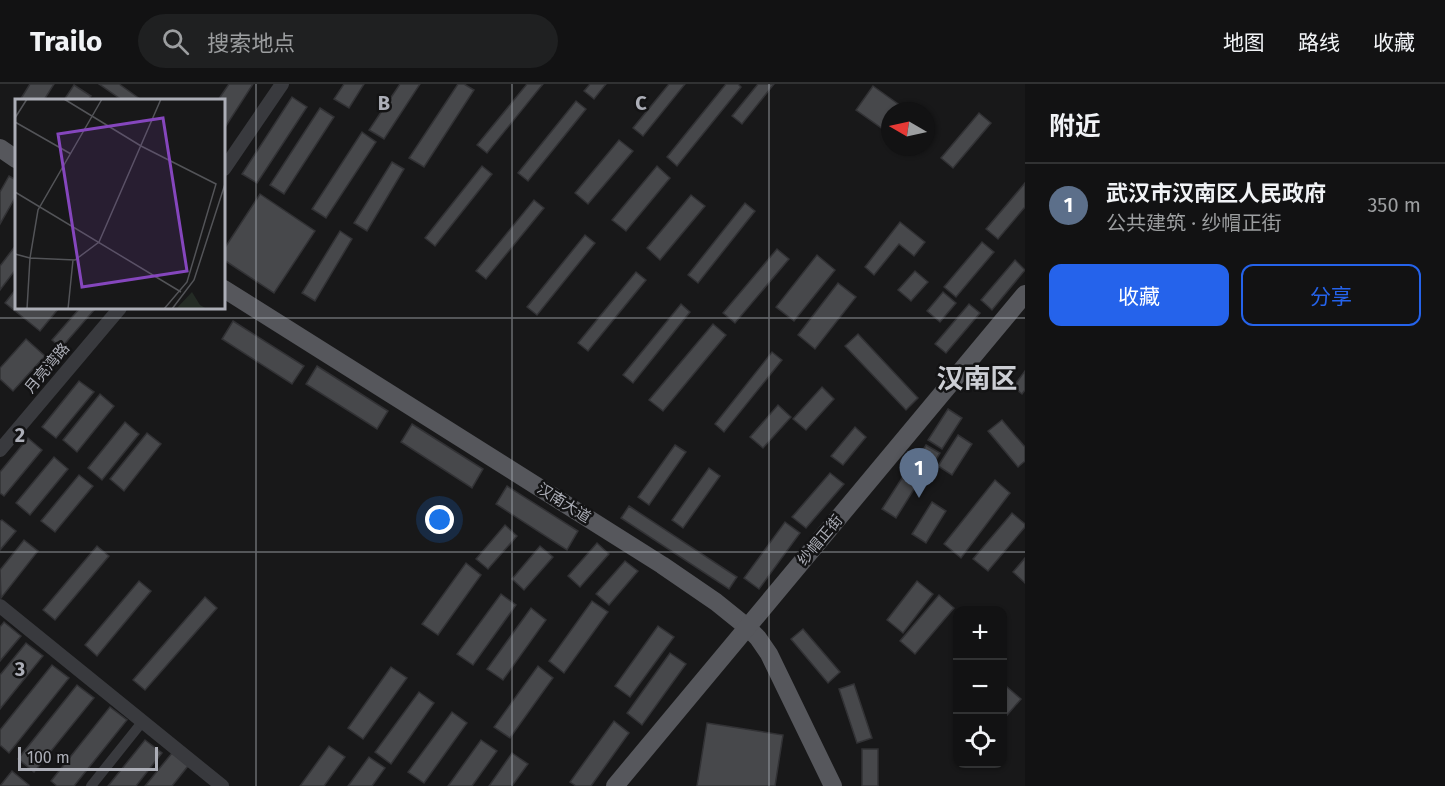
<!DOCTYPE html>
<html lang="zh">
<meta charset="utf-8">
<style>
:root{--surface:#121213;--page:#1f2021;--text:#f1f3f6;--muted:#9c9ea0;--line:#313233;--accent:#2563eb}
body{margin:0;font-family:"Fira Sans","Noto Sans SC",sans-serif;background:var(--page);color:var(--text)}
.controls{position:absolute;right:18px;bottom:18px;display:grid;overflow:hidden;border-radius:12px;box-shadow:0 2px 4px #0004}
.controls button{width:54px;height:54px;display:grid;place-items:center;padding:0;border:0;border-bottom:2px solid var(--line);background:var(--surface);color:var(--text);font:30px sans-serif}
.compass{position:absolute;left:881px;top:18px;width:54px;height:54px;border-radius:50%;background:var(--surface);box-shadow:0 2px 4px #0004;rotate:279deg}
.scale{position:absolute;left:18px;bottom:15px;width:140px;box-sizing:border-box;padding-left:6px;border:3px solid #acaeb7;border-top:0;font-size:16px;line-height:21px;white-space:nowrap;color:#acaeb7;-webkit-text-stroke:4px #131314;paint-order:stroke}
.you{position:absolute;left:440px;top:436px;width:21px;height:21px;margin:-15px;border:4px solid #fff;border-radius:50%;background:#1a73e8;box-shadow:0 0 0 9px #1a73e833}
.badge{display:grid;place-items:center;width:39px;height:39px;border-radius:50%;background:var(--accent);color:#fff;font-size:20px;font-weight:700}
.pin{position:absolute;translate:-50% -50px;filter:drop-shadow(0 2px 3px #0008)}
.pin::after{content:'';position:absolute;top:32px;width:21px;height:18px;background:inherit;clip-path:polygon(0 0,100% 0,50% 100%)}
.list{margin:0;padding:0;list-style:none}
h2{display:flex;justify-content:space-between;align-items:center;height:78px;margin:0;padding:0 24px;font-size:26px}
h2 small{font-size:20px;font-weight:400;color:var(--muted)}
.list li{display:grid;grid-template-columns:39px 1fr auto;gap:18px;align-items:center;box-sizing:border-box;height:84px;padding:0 24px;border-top:2px solid var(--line)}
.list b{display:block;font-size:22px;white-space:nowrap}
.list p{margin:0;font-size:20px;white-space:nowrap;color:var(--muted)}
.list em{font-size:20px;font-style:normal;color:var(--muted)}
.actions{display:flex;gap:12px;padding:18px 24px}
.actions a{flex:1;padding:14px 0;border:2px solid var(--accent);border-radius:12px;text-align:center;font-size:21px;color:var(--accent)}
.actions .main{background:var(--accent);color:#fff}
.icon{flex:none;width:33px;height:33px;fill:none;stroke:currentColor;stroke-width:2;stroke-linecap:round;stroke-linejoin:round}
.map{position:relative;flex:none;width:1025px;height:702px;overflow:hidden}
header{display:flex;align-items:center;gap:36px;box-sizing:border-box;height:84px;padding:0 30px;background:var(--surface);border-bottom:2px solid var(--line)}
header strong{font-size:28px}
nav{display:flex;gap:33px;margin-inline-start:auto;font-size:21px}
.search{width:420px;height:54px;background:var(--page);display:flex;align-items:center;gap:15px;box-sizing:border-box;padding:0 21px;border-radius:33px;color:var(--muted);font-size:22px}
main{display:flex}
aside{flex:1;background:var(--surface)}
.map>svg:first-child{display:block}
</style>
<header>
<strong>Trailo</strong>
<div class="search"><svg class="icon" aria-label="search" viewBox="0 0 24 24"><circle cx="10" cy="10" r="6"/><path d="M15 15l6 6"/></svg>搜索地点</div>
<nav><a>地图</a><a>路线</a><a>收藏</a></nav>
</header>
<main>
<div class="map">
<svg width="1025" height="702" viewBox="0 0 1025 702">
<rect width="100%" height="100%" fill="#181819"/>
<!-- building -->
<g fill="#47484b" stroke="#323235" stroke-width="1.5">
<polygon points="30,0 54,0 44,16 20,16"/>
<polygon points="99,0 119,0 140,15 122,16"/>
<polygon points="229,0 253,0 224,45 224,16 218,16"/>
<polygon points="344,0 364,0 349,24 334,15"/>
<polygon points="400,0 420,0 384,55 369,46"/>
<polygon points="458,0 464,0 474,6 424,83 409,74"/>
<polygon points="527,0 543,0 487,69 477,61"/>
<polygon points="590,0 606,0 594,15 584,7"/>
<polygon points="669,0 685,0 643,52 633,44"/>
<polygon points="726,0 738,0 741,3 677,82 667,73"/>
<polygon points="758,0 774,0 742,40 732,32"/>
<polygon points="74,1 91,12 88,16 64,16"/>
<polygon points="873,2 908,27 890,27 890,50 856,26"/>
<polygon points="292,13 307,23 257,99 242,90"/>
<polygon points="576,17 586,25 528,97 518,89"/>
<polygon points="320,24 334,33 284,110 270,101"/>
<polygon points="979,29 991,39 953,84 941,74"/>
<polygon points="362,48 376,58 326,134 312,125"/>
<polygon points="619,56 633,67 588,120 575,109"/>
<polygon points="392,78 404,85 367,147 354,139"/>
<polygon points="482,82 492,90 435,162 425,154"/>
<polygon points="657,82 670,94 626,147 612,136"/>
<polygon points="9,92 16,96 16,112 0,140 0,108"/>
<polygon points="1025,99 1025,123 998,155 986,145"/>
<polygon points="260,110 315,147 274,209 224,176 224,165"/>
<polygon points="691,111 705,122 660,176 647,164"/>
<polygon points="534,116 544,124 486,195 476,187"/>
<polygon points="745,119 755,127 698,199 688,191"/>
<polygon points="900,138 925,158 914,172 899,160 874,191 865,183"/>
<polygon points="340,147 352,155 315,217 302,209"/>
<polygon points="585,151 595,159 537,231 527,223"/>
<polygon points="982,158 994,168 956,213 944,203"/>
<polygon points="16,161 16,185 0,206 0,182"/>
<polygon points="777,165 789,175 735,239 723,229"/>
<polygon points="817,171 835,186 794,237 776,223"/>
<polygon points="1015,176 1025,186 992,226 981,216"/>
<polygon points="915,187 928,198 911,217 898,206"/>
<polygon points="636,188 646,196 588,267 578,259"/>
<polygon points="838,199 856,213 815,265 798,251"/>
<polygon points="16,205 16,224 59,224 40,247 5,219"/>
<polygon points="943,208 956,219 940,238 927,227"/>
<polygon points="681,220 690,228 633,299 623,291"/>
<polygon points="969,220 980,229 946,269 935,260"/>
<polygon points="80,224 95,225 61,264 52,256"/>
<polygon points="233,237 304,282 292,300 222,255"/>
<polygon points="713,240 726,251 663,327 649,316"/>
<polygon points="858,250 918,314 906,326 845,262"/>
<polygon points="26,255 45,272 13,307 0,295 0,284"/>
<polygon points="772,268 782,276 724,348 715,340"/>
<polygon points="317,282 388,327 377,345 306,300"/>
<polygon points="1025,287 1025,306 1022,310 1013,303"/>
<polygon points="79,297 94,308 56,354 42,343"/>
<polygon points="822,303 834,315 806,346 793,335"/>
<polygon points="100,310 114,322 77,368 63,356"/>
<polygon points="778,321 791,333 763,364 750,353"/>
<polygon points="948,325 962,334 942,365 928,356"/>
<polygon points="1002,336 1025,363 1025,377 1018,383 988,347"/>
<polygon points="125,338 139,350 102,396 88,384"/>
<polygon points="412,340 483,385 472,404 401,358"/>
<polygon points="855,343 866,353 843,381 831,372"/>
<polygon points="147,349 161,360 124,407 110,395"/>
<polygon points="958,351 972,360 952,391 938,382"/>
<polygon points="28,354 42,366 4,412 0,409 0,388"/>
<polygon points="675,361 686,368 649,421 638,413"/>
<polygon points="926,361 940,369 921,401 907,392"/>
<polygon points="54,373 68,385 30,431 16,419"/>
<polygon points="709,384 720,392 683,444 672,436"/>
<polygon points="830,389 844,400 806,444 792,433"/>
<polygon points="79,391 93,402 55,448 41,437"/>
<polygon points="902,394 916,402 896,434 882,425"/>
<polygon points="995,396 1010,409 961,474 944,460"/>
<polygon points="507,402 578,447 567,466 496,420"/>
<polygon points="932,418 946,427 926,459 912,450"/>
<polygon points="629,422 737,493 729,505 621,434"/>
<polygon points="1012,429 1025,440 1025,443 988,487 973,475"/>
<polygon points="2,436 16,447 0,466 0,437"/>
<polygon points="785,438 800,449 759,505 744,494"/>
<polygon points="505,441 517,452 488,485 476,475"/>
<polygon points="24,456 38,467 1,514 0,486"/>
<polygon points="597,459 609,470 580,503 568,492"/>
<polygon points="97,462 109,472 55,536 43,526"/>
<polygon points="540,462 553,473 524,506 512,495"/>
<polygon points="1025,474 1025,499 1013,488"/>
<polygon points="625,477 638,487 609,521 596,510"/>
<polygon points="466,479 481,491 438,551 422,540"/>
<polygon points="139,497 151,507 97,572 85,561"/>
<polygon points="917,497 933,510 903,549 887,536"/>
<polygon points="501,510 516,521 473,581 457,570"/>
<polygon points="939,511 954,524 915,570 900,557"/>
<polygon points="205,513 217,524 145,606 133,596"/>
<polygon points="592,517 608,528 564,589 549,577"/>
<polygon points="531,524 546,536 503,596 487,585"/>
<polygon points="4,538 21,552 0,577 0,543"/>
<polygon points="658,542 674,553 630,613 615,602"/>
<polygon points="803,545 840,588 828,599 791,555"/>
<polygon points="26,559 43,572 0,625 0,591"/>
<polygon points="670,569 686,580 642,641 627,629"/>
<polygon points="52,581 69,594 9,669 0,661 0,646"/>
<polygon points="538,582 553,594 510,654 494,643"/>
<polygon points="391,583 407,594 363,655 348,644"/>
<polygon points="854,600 872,654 857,659 839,605"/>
<polygon points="77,601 94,614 34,688 18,675"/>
<polygon points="1006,602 1021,615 1002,637 1002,606"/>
<polygon points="419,608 434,619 391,680 375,668"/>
<polygon points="110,623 127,636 74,702 57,702 51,697"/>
<polygon points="452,628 467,639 424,699 408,688"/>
<polygon points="614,637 629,649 591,702 576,702 570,698"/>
<polygon points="707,639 783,651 775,702 697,702"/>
<polygon points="145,656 162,669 136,702 108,702"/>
<polygon points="481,656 497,667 472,702 448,702"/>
<polygon points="329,662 345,673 324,702 300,702"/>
<rect x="862" y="665" width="16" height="37"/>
<polygon points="172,669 188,682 172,702 145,702"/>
<polygon points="512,669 528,680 512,702 489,702"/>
<polygon points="369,673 385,684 372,702 348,702"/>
<polygon points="12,687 29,701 27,702 0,702"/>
</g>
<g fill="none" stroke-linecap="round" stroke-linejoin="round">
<!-- minor -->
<polyline stroke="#393a3e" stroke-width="10" points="91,702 143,637"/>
<!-- tertiary -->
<g stroke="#393a3e" stroke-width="14">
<polyline points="224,85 282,0"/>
<polyline points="0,366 120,224"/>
<polyline points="0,522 222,702"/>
</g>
<!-- primary -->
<g stroke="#56575c" stroke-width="18">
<polyline points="0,64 16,75"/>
<polyline points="224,205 662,481 716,518 747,543 758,554 769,570 833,702"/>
<polyline points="615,702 1025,210"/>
</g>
</g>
<!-- grid -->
<path fill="none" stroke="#acaeb7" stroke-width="1.5" stroke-opacity="0.55" d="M256,0V702M512,0V702M769,0V702M0,234H1025M0,468H1025"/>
<g text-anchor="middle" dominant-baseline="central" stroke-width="5" stroke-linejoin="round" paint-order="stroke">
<!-- street labels -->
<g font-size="15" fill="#acaeb7" stroke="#131314">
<text transform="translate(47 284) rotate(-50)">月亮湾路</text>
<text transform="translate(564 419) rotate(32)">汉南大道</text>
<text transform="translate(820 456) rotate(-50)">纱帽正街</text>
</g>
<!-- town labels -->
<g font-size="27" font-weight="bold" fill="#ccced4" stroke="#131314">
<text x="977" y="295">汉南区</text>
</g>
</g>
<!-- overview -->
<g transform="translate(15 15)">
<rect width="210" height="210" fill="#181819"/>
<path d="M177,193L185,206L192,210H161Z" fill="#242b25"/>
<path fill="none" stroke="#535458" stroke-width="1.5" d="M49,0L126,47L201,85L172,183L149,210M0,19L12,0M0,23L56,55M0,93L166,193M0,155L15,159L23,111L87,0M12,210L15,159L60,161L84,143L146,0M53,210L58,161M157,210L179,181L210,85"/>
<path fill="#8546bd" fill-opacity="0.15" stroke="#8546bd" stroke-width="3" d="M148,19L172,172L67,188L43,35Z"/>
<rect width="210" height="210" fill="none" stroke="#acaeb7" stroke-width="3"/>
</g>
<g font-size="20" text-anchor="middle" font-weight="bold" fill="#acaeb7" stroke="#131314" stroke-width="5" stroke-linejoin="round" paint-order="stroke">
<text x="384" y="26">B</text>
<text x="641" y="26">C</text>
<text x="20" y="358">2</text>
<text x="20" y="592">3</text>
</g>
</svg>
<div class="controls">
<button>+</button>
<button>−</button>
<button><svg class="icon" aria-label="locate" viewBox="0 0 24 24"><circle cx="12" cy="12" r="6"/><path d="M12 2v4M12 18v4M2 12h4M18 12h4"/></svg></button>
</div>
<svg class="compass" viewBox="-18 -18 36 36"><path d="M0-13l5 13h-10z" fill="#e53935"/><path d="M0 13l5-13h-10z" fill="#9c9ea0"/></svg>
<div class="scale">100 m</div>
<div class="you"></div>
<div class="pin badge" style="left:919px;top:414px;background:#5c6f8a">1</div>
</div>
<aside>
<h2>附近<small></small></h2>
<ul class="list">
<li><span class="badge" style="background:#5c6f8a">1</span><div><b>武汉市汉南区人民政府</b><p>公共建筑 · 纱帽正街</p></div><em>350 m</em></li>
</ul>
<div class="actions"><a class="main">收藏</a><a>分享</a></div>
</aside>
</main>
